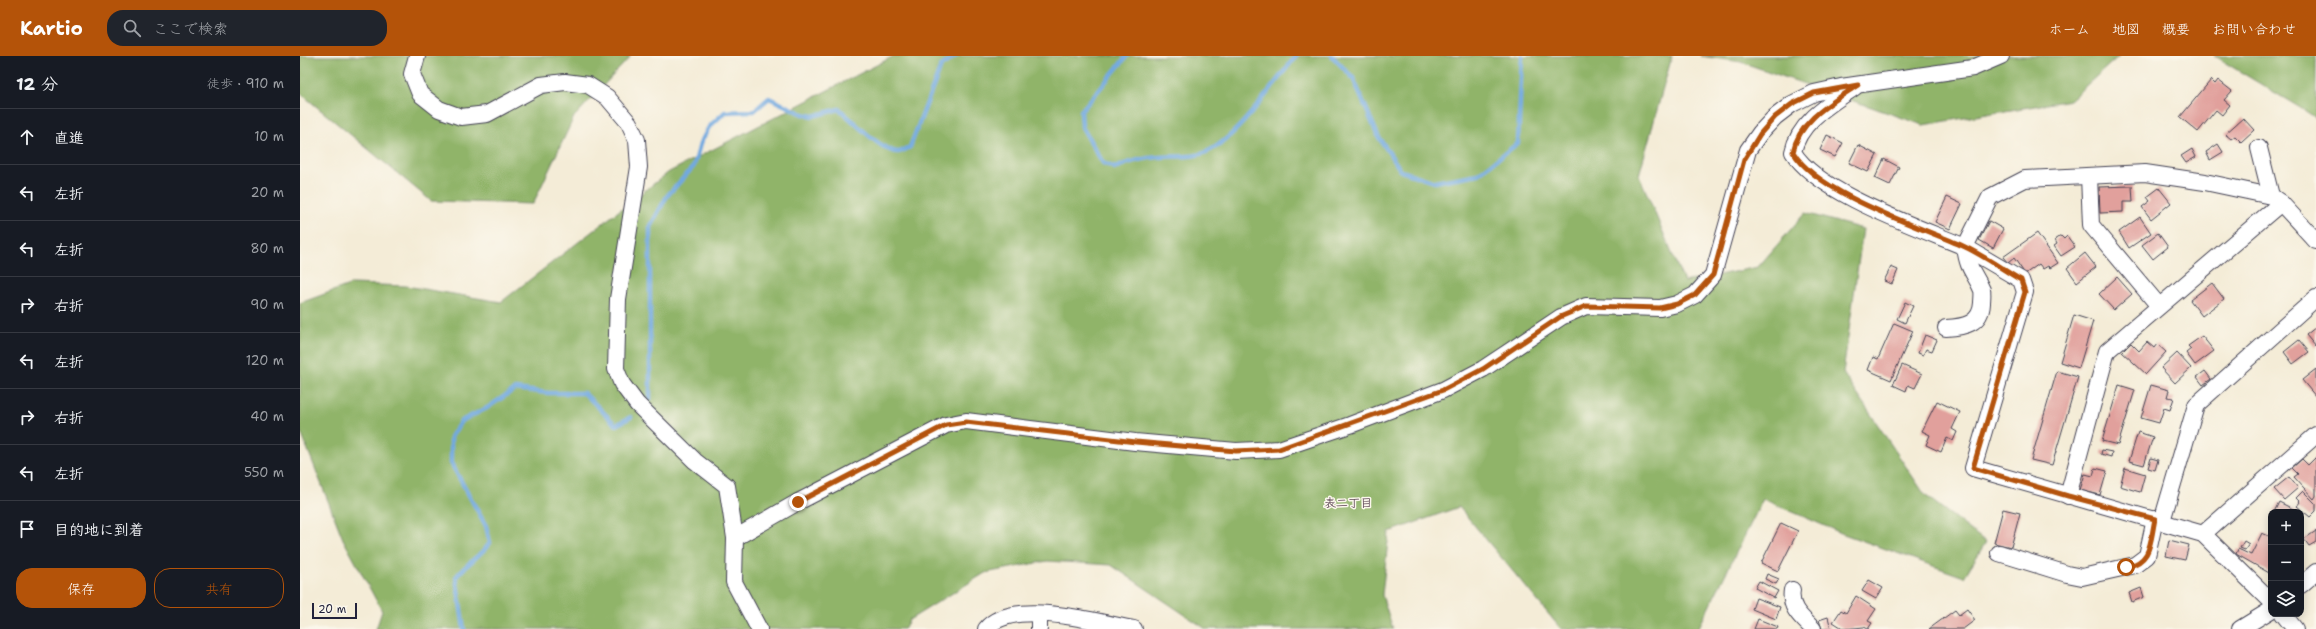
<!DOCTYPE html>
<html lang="ja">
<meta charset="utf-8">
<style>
:root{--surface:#171b24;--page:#20242c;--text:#f1f3f6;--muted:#9ea1a6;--line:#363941;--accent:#b45309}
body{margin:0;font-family:"Shantell Sans","Klee One",sans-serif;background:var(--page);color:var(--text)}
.controls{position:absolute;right:12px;bottom:12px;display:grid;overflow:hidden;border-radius:8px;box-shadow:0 2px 10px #0003}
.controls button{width:36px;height:36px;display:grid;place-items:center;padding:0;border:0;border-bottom:1px solid var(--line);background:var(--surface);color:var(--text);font:20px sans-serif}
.scale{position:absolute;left:12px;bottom:10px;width:45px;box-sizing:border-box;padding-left:4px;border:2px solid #22223b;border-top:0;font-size:11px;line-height:14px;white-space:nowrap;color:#22223b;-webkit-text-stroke:3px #fbf7ec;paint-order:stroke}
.stop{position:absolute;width:12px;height:12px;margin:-9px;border:3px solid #b45309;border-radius:50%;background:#fff}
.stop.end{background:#b45309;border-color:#fff;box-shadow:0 1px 4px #0008}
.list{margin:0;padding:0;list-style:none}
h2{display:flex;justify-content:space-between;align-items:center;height:52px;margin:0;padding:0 16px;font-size:17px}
h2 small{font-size:13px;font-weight:400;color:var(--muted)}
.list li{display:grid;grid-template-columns:26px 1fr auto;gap:12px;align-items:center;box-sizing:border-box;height:56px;padding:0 16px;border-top:1px solid var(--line)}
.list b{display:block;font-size:15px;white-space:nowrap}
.list em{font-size:13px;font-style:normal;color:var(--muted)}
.actions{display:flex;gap:8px;padding:12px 16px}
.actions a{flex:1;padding:9px 0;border:1px solid var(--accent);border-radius:16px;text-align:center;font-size:14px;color:var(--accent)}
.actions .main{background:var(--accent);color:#fff}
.icon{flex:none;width:22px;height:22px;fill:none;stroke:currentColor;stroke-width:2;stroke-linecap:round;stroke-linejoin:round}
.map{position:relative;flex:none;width:2016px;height:573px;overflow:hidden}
header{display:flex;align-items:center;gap:24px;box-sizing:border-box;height:56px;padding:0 20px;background:var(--accent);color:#fff}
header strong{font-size:19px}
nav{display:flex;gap:22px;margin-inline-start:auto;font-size:14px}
.search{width:280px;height:36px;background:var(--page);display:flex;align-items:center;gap:10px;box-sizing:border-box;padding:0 14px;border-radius:16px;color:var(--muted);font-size:15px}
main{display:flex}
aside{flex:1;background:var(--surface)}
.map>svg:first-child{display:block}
</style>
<header>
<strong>Kartio</strong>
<div class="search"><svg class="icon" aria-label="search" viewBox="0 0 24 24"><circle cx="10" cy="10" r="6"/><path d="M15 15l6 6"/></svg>ここで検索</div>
<nav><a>ホーム</a><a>地図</a><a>概要</a><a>お問い合わせ</a></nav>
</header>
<main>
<aside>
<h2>12 分<small>徒歩 · 910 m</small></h2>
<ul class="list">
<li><svg class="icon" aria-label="ahead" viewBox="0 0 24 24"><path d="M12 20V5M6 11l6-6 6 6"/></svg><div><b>直進</b></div><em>10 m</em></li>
<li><svg class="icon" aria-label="left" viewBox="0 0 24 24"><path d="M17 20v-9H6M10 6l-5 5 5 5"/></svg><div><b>左折</b></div><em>20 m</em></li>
<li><svg class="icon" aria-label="left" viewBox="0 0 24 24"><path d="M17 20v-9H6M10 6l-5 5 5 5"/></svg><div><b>左折</b></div><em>80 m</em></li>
<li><svg class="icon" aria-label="right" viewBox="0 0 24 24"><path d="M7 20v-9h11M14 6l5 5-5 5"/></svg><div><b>右折</b></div><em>90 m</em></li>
<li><svg class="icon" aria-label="left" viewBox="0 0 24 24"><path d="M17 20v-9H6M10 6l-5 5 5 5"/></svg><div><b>左折</b></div><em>120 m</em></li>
<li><svg class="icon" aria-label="right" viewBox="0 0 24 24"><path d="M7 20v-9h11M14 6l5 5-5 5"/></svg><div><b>右折</b></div><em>40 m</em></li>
<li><svg class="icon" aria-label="left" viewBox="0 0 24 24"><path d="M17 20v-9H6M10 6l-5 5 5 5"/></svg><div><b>左折</b></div><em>550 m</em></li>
<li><svg class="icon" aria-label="arrive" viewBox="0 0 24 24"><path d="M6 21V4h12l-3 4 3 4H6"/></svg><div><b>目的地に到着</b></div></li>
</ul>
<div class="actions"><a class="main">保存</a><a>共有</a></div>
</aside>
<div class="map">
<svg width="2016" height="573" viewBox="0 0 2016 573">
<rect width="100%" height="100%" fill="#fbf7ec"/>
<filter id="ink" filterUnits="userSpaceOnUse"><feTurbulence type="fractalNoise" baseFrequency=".025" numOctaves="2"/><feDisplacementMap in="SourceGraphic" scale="8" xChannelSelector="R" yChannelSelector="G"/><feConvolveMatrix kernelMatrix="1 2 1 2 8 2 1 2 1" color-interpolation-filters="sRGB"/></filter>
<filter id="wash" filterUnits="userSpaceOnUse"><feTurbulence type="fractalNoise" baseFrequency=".012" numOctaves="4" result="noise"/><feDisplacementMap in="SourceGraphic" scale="16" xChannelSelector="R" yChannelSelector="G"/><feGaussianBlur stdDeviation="0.9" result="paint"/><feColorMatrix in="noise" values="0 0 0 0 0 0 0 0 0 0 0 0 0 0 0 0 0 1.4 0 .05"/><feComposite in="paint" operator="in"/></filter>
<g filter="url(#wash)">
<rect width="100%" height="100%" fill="#f4ecd7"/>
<!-- forest -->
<g fill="#90b469" stroke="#596b52">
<polygon points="0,0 331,0 274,61 233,148 131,145 0,37"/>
<polygon points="594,0 1372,0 1339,119 1384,226 1458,211 1505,157 1563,173 1543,317 1625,439 1686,486 1664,521 1541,477 1463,443 1398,573 1261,573 1159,451 1089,476 1082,539 1093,573 906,573 811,509 747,505 685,517 609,564 604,573 76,573 82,555 43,483 0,374 0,247 52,228 106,230 201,246 369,116"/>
<polygon points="1401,0 1819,0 1770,44 1623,69 1441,6"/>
<polygon points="1914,0 2016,0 2016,62 2007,56"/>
</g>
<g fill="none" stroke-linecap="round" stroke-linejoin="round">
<!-- stream -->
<g stroke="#71a9e0" stroke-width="4.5">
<path d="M827,0L781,55L782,71L803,107L815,112C828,106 844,102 859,101C874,99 889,103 904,97C936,85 974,27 996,0"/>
<polyline points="1032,0 1053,22 1078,80 1101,115 1135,126 1178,118 1218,87 1222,0"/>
<path d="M350,343V171L367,140L394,110L400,88L409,71L425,56L454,55L469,42L503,58L513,60L539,53C552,63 583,97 598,96C602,96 606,93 610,91L641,10L656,0"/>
<path d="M164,573L156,521C166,508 180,500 190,487L186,470L151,407V381L161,365L187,352L215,333L248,337H284L316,369L331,361"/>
</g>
</g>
<g id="blocks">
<!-- building -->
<g fill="#e1a09c">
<polygon points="1911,24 1915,28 1918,24 1932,35 1924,44 1930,49 1922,59 1916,54 1898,76 1880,61"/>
<polygon points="1943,62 1954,74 1941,86 1935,80 1931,83 1925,78"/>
<polygon points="1527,79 1543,87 1535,101 1520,94"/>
<polygon points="1918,88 1923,96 1910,104 1906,96"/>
<polygon points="1558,89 1577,99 1568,116 1549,107"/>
<polygon points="1892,93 1896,101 1886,107 1881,100"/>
<polygon points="1584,103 1599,111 1590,129 1575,122"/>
<polygon points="1832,130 1833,146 1823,146 1823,156 1800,157 1799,131"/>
<polygon points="1859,132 1871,147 1851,163 1842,151 1850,145 1847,141"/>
<polygon points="1647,141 1662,148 1650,173 1635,166"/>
<polygon points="1840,161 1851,177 1829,192 1819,176"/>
<polygon points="1689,165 1703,173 1693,192 1679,184"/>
<polygon points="1737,177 1758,207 1750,212 1748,210 1743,213 1739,208 1725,218 1714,202 1708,207 1703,201"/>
<polygon points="1858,177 1868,191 1853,203 1842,189"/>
<polygon points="1761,180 1764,183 1767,180 1775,191 1761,200 1754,190 1757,188 1755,184"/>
<polygon points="1785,197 1796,211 1777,226 1767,212"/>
<polygon points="1591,211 1598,214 1592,228 1584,225"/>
<polygon points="1817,221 1832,238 1814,254 1799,238"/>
<polygon points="1912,227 1924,243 1902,260 1890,244"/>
<polygon points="1605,246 1613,250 1605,267 1597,263"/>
<polygon points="1774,259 1793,265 1779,312 1760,306"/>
<polygon points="1594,267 1613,275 1591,324 1568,314 1573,301 1578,303"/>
<polygon points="2016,271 2016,291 2006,279"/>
<polygon points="1625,279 1637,284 1632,295 1626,293 1623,299 1618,297"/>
<polygon points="1902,280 1914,295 1895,309 1886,297 1891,293 1888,290"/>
<polygon points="1999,284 2009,296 1993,308 1984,296"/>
<polygon points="1847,286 1854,292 1857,288 1866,296 1846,318 1822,296 1831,287 1839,295"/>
<polygon points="1877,297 1891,312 1875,327 1861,312"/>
<polygon points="1602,309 1622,318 1615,332 1608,329 1606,335 1593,329"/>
<polygon points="2016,313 2016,341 2002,324"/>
<polygon points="1757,315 1778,321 1752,409 1731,404"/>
<polygon points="1905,315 1911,323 1903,329 1897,321"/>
<polygon points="1819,329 1835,334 1818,389 1802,385"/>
<polygon points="1851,329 1869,334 1867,341 1874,342 1870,354 1864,352 1859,367 1841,362"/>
<polygon points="1637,345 1660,356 1652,373 1657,376 1653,385 1647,382 1641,396 1626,389 1630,379 1622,375"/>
<polygon points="1838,376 1853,381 1844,409 1829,405"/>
<polygon points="1802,394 1812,396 1811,401 1801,398"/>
<polygon points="2016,401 2016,440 2014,443 1994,421 1998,418 1992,412 2002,403 2008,409"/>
<polygon points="1851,402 1858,404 1855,414 1848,412"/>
<polygon points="1795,412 1807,415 1800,439 1780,434 1785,418 1793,420"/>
<polygon points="1825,412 1845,418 1840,436 1820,430"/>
<polygon points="1989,421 1998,432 1984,444 1974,433"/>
<polygon points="2003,435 2016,448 2016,455 2010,461 1997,450 2000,446 1996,442"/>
<polygon points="1979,446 1999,456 1974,456"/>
<polygon points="1703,453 1720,457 1711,491 1694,487"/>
<polygon points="1481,467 1498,475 1478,515 1461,507"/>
<polygon points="2016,475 2016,486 2009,490 2004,483"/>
<polygon points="1962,477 1971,481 1971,518 1936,498 1938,493 1951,499"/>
<polygon points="1869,484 1889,489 1885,504 1866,500"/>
<polygon points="1944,485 1949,488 1945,494 1940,492"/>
<polygon points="1467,518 1479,523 1476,528 1465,523"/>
<polygon points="1569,524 1583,532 1576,543 1562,535"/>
<polygon points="1459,525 1478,535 1474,542 1455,532"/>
<polygon points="1841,532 1844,541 1832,546 1829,537"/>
<polygon points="1556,540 1576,553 1568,565 1572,567 1568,573 1564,571 1544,573 1533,566 1541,554 1546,557"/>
<polygon points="1456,542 1480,551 1476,563 1452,553"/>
<polygon points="1667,553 1675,564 1663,573 1629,573 1655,554 1659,559"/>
<polygon points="1528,561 1531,573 1522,573 1519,564"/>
<polygon points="1458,563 1478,571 1477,573 1454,573"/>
</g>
</g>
</g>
<g filter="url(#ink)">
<use href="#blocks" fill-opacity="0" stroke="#424052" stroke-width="1"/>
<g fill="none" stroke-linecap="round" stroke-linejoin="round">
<!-- minor casing -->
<g stroke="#424052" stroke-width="18">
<g id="minor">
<polyline points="117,0 112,18 120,38 139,53 161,61 187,58 241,29 265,26 288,29 307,41 329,67 337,84 339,111 318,243 316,313 322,328 337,348 395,405 427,430 435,482 434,526 459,573"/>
<path d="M1555,31C1531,48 1499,65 1493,96C1517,137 1620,172 1665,191C1668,215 1674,215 1682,234C1683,238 1682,243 1682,247C1681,268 1664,271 1646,272"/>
<polyline points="1959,92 1971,140"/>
<polyline points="1789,120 1791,169 1859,250"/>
<polyline points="1768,440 1807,295 1981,147"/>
<polyline points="1862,465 1896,349 2016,242"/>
<polyline points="1903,478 2016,379"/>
<polyline points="435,482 498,446 646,369 666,365 835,386 936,395 979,393 1050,369 1143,334 1183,313 1261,261 1286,250 1360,252 1377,248 1395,239 1413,219 1448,94 1460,77 1475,61 1492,48 1514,37 1541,31 1673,12 1701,0"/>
<polyline points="1699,497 1767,518 1782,521 1835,509 1847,500 1855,463"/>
<polyline points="2001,529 2016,516"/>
<path d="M1492,534C1489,552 1501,561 1513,573"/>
<polyline points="1971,545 1903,478 1673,412 1725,236 1721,224 1665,191 1690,141 1725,123 1845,117 1905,126 1971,140 1981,147 2016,185"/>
<polyline points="739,558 739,573"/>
<polyline points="1983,558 1995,573"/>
<path d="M686,573C711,541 799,567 834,573"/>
<polyline points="1940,573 1971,554"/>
</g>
</g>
<!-- minor -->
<use href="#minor" stroke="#fff" stroke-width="16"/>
</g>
</g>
<g fill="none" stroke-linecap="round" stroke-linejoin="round" filter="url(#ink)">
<!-- route -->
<path stroke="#b45309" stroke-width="5" d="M498,446L646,369L666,366L836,386L936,395L979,393L1143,334L1183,313L1260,261L1286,250L1360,252L1377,248L1395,239L1413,219L1444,104L1460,78L1475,61L1492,48L1514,37L1558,29C1533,46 1499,64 1493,96C1518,138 1618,170 1663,190C1683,199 1702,213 1721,224L1725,236L1673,412L1768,440L1855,463C1850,486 1852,506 1826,511"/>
</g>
<g text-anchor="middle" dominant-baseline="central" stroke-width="3" stroke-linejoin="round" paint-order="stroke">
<!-- neighbourhood labels -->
<g font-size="12" font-weight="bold" fill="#654e5d" stroke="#fbf7ec">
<text x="1048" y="447">表二丁目</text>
</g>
</g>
</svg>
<div class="controls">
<button>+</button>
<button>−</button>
<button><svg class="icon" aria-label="layers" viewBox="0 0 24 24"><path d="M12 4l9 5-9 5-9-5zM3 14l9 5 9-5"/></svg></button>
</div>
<div class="scale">20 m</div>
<div class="stop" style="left:1826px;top:511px"></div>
<div class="stop end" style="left:498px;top:446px"></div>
</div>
</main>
